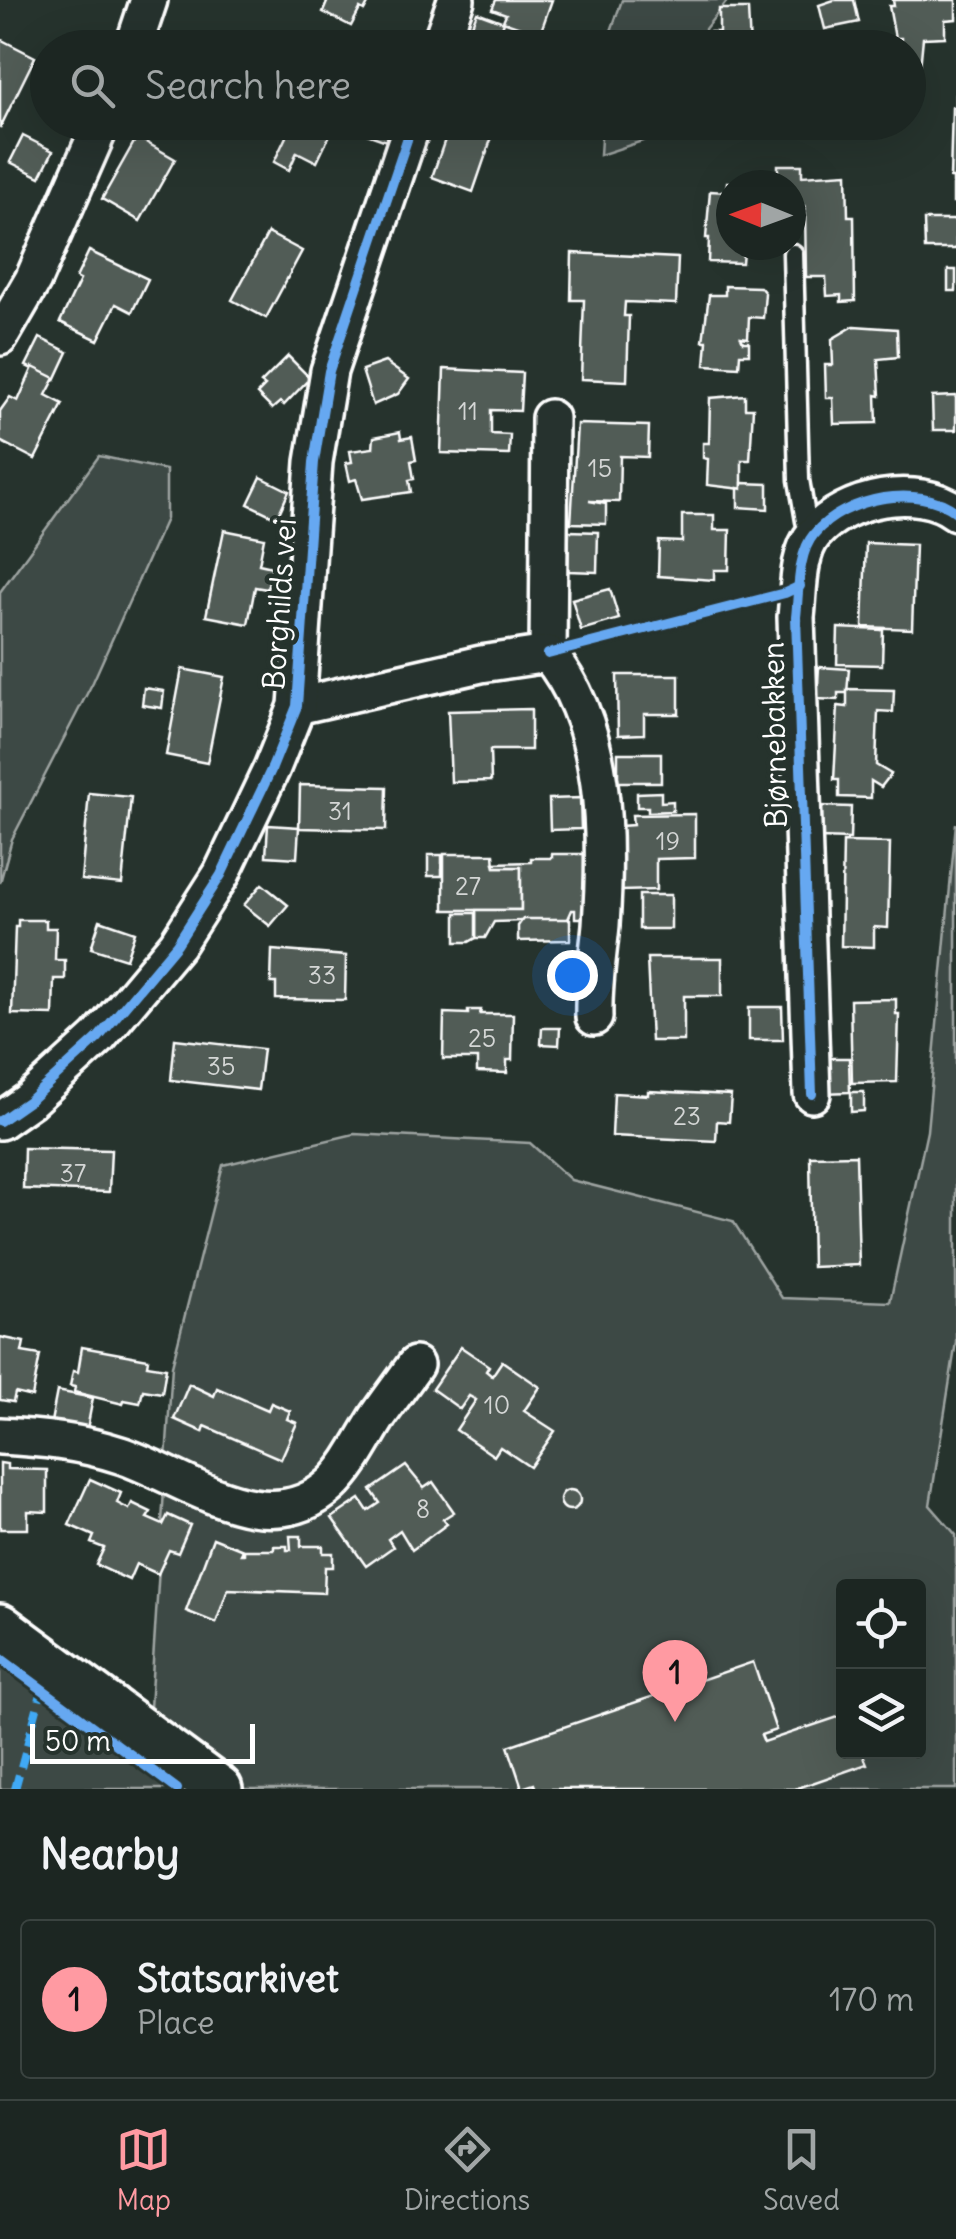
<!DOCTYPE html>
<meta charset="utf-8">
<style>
:root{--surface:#1c2622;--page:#252e2a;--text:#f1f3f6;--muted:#a0a5a5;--line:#3a4340;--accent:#ff9aa2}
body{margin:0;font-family:Delius,sans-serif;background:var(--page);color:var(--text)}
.controls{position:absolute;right:30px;bottom:30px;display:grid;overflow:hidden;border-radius:10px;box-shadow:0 10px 40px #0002}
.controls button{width:90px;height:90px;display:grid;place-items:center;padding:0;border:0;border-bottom:2px solid var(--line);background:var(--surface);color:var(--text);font:50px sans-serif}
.compass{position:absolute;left:716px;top:170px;width:90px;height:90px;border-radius:50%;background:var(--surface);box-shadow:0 10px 40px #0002;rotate:271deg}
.scale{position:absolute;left:30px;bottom:25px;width:225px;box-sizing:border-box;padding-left:10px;border:5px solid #fff;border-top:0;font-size:28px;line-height:35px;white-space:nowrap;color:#fff;-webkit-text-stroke:8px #26332d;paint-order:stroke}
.you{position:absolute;left:572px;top:975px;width:35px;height:35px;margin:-25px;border:8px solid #fff;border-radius:50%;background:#1a73e8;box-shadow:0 0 0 15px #1a73e833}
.badge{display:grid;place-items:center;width:65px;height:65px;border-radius:50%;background:var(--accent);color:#111;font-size:32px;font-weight:700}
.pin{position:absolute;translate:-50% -82px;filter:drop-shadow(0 2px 5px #0008)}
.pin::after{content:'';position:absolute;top:52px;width:35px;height:30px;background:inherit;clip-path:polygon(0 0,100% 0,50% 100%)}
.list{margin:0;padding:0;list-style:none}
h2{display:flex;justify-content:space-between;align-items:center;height:130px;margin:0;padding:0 40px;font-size:42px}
h2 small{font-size:32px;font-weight:400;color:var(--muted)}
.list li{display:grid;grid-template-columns:65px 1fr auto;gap:30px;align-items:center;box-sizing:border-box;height:160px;margin:0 20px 20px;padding:0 20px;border:2px solid var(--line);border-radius:10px}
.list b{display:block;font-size:38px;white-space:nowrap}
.list p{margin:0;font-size:32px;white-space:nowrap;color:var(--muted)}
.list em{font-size:32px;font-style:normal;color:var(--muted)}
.icon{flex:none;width:55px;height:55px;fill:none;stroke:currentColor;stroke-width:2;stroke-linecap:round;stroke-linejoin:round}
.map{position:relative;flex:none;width:956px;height:1789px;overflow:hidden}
.search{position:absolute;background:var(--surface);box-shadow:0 10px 40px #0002;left:30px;right:30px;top:30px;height:110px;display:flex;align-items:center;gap:25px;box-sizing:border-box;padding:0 35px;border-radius:55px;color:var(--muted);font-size:38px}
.sheet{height:310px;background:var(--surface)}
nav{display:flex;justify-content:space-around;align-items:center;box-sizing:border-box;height:140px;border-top:2px solid var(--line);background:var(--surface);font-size:28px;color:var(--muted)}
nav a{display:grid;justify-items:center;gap:5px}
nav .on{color:var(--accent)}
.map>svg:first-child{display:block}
</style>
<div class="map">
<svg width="956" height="1789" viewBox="0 0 956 1789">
<rect width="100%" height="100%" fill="#26332d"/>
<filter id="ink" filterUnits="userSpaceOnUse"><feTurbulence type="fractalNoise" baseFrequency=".01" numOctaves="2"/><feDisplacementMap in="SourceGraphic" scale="20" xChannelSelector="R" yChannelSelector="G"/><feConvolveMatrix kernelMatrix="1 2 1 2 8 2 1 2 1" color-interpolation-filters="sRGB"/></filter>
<g filter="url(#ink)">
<!-- green -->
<g fill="#3e4944" stroke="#9ea4a2" stroke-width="2.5" fill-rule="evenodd">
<polygon points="622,0 728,0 705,29 703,47 605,48"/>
<polygon points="602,123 602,122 684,123 682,128 600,155"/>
<polygon points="99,456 166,470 166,519 93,682 12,839 0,883 0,592"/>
<path d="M956,823V1342L930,1505L956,1535V1789H0V1639L148,1739L172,1366L223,1165L354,1134L530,1143L571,1180L733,1221L782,1298L890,1302L927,1131ZM844,1586H918V1752H844Z"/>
</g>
<!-- building -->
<g fill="#515c57" stroke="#fff" stroke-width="2.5">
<polygon points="328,0 370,0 364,11 360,9 351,26 323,12"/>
<polygon points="496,0 552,0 540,34 503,21 506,14 492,9"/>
<polygon points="834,0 854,0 859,22 825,29 819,5"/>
<polygon points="893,0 956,0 956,19 945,20 945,37 923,38 920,68 908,69 908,48 901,48 901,38 895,38 889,6 894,6"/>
<polygon points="719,9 748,9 750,48 702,48 702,43 709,43 709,32 719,32"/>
<polygon points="477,12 504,22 494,48 480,48 465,42"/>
<polygon points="824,38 825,47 832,47 831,38 860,38 860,48 794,48 794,39"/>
<polygon points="0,39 35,57 0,128"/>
<polygon points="955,95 956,95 956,203 953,203 953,178 950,178 952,107 955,107"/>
<polygon points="293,122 336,122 317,162 297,152 289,170 274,162"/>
<polygon points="364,122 396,122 389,142 361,132"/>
<polygon points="451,122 497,122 473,192 432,177"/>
<polygon points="23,136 53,151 40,177 10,162"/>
<polygon points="137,137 175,159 140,221 102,199"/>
<polygon points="778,165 802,165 802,176 847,173 848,216 854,216 855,301 841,302 841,295 827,296 826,277 806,277 805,206 791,209 791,185 778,185"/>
<polygon points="727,182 764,185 731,185 731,245 751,245 751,250 743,251 742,263 708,262 709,238 706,238 710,191 726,192"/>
<polygon points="924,220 956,220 956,249 925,249"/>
<polygon points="268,233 302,251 266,318 232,300"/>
<polygon points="89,251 148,279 132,312 116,304 98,340 60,322 80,280 76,278"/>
<polygon points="572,253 678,258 676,304 625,302 624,316 629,316 627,381 581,379 584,300 571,300"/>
<rect x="948" y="270" width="8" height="21"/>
<polygon points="725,286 760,287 765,293 763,318 749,317 748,338 741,337 743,342 749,342 749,354 740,354 739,367 705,365 707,341 703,341 709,295 725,295"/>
<polygon points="854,326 897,329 898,357 878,359 880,396 876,395 877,423 834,424 833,398 826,398 825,365 833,365 832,339"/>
<polygon points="40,338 68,352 55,380 26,366"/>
<polygon points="288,356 310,378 284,405 280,402 272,409 257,394 265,386 261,383"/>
<polygon points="385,362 409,379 398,394 373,405 362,370"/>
<polygon points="33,367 55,378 46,395 63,404 35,459 0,441 0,411 10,397 18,401"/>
<polygon points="444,369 522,373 520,411 491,410 491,434 510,435 509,455 441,453"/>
<polygon points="745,395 745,408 753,408 750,460 742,460 742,489 707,485 708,459 703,458 703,443 709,443 710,398"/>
<polygon points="956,396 956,430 933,430 932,397"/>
<polygon points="577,424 649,426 648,457 620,456 619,502 589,501 606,504 606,524 571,523"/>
<polygon points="400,432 401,439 412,437 416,460 411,461 414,479 409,480 411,492 362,499 356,479 350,481 346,463 352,462 350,451 373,448 374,437"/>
<polygon points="261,477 289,491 277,518 248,504"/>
<polygon points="742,483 768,484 768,509 738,507 738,488 742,489"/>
<polygon points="682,515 714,515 714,530 730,530 729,570 714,570 714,580 658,576 659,541 682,542"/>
<polygon points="224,530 264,538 259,564 272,567 267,589 255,587 248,624 206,616"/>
<polygon points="569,531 598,532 597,572 568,571"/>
<polygon points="866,543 915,545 912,629 863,627"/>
<polygon points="610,589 619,619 581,630 572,599"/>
<polygon points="838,628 883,630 882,665 837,664"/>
<polygon points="819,667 849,669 847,693 838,693 838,700 817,699"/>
<polygon points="182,669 224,677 207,763 166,755"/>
<polygon points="617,675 679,675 679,714 644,714 644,734 618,735"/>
<polygon points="144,688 164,691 162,708 142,705"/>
<polygon points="847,689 894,690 893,712 878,711 876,765 891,774 881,787 871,781 871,798 839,797 839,780 834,780 838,706 847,707"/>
<polygon points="531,709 531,750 490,750 491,781 451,782 448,711"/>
<rect x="618" y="753" width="43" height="29"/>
<polygon points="300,785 387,787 386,830 299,828"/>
<polygon points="661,792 661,802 673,801 673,811 648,812 648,807 637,807 637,793"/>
<polygon points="89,793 131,797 122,884 81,880"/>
<polygon points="580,798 581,829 550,830 549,799"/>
<polygon points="820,806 851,807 850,839 819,838"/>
<polygon points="695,814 695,858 656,859 656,890 621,891 620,826 633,825 632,815"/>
<polygon points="268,825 299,827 297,858 266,856"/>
<polygon points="843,842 890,843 888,928 874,927 874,947 841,946"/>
<polygon points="444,854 494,854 495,867 521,867 521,910 444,910"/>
<polygon points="552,854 588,854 588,918 575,918 575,910 572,910 568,919 494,922 485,938 476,938 476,910 521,910 521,867 495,867 494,863 531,862 531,858 552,858"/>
<rect x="428" y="855" width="14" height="21"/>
<polygon points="262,884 288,905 270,926 244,905"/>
<rect x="639" y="895" width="32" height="34"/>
<polygon points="456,913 476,913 476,938 469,942 456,942"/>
<polygon points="523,919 570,919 570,940 518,941 518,926"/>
<polygon points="18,920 46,920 46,928 56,928 55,960 65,960 65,979 54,979 53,1015 12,1014 15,927 18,927"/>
<polygon points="100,920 135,932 126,959 91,948"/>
<polygon points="272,950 346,956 345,1000 276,999 276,983 271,983"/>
<polygon points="647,958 722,958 722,996 684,996 684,1041 651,1041"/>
<polygon points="896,999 896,1014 899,1014 897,1082 852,1083 850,1000"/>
<polygon points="749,1007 782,1007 783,1040 749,1040"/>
<polygon points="468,1010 481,1010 480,1014 513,1014 512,1060 507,1060 507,1073 477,1072 477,1059 443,1059 444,1013 468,1014"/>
<polygon points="542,1028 560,1028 559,1045 541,1044"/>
<polygon points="175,1039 263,1049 258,1090 171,1080"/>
<polygon points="821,1058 849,1058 850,1092 822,1093"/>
<polygon points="648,1091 731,1095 729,1122 717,1121 716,1141 612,1136 614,1093 648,1095"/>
<polygon points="851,1092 864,1092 864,1111 851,1112"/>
<polygon points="24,1148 111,1150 109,1192 23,1189"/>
<polygon points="856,1155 859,1265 812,1267 810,1156"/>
<polygon points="0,1337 24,1342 22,1352 40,1355 32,1397 15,1393 13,1402 0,1400"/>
<polygon points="82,1347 148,1359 147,1365 166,1368 162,1393 143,1390 140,1403 124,1400 123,1404 74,1392 75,1387 70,1386 73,1371 78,1372"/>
<polygon points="461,1347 489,1366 486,1371 492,1376 502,1361 540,1387 524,1411 555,1431 530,1467 500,1447 494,1456 456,1430 476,1400 469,1396 460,1409 432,1389"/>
<polygon points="189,1384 214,1396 217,1388 268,1410 271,1403 290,1411 287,1419 297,1423 281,1459 205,1426 203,1432 174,1419"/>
<polygon points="57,1391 93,1398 87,1429 51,1422"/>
<polygon points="0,1463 7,1464 7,1469 47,1470 47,1512 28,1511 28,1529 0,1529"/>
<polygon points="406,1466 424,1488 433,1482 454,1512 443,1519 447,1524 412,1550 400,1530 388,1539 393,1547 366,1566 332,1518 360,1499 368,1511 380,1503 371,1490"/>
<polygon points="90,1479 121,1493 117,1503 129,1509 132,1503 151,1512 147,1518 163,1525 168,1515 190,1525 178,1553 169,1550 158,1574 136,1564 129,1580 96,1565 104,1548 91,1543 94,1536 69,1525"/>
<circle cx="570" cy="1500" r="10"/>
<polygon points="290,1536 301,1536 301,1546 323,1546 323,1553 333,1553 333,1567 325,1567 324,1593 228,1589 216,1623 186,1611 213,1538 243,1550 241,1554 244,1554 244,1550 274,1550 274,1546 287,1546 287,1550 291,1550"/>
<polygon points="753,1662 776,1730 761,1735 764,1742 844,1715 844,1752 862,1752 867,1764 795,1789 536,1789 534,1784 522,1788 508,1746"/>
</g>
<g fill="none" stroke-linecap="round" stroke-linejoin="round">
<!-- service casing -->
<g stroke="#fff" stroke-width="25">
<polyline id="service" points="793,254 799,480 806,521 814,534"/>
</g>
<!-- minor casing -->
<g stroke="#fff" stroke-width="42">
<g id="minor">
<polyline points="133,48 149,0"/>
<polyline points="439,48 456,0"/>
<polyline points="0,337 33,280 102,122"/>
<polyline points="548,654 550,418"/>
<path d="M297,706L481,664L548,654C607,724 607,837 601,925C598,956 593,986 594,1017"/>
<path d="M812,1094L796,617C799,592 797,554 814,534C845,497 918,483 956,512"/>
<polyline points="0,1121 30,1100 98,1038 177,944 221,875 272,768 297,706 314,462 329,371 413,122"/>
<path d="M0,1436C41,1438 80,1442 120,1455C185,1476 267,1545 332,1484C352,1465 364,1438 379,1415C391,1398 403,1382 415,1365"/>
</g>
</g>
<!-- tertiary casing -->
<g stroke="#fff" stroke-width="52">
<polyline id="tertiary" points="0,1627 219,1789"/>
</g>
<!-- service -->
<use href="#service" stroke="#26332d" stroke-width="18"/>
<!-- minor -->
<use href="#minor" stroke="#26332d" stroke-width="35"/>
<!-- tertiary -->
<use href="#tertiary" stroke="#26332d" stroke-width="45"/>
<!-- quiet -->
<polyline stroke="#3fa9f5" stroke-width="8" stroke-dasharray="15 8" stroke-linecap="butt" points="15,1789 42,1690"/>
<!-- cycleway casing -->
<g stroke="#26332d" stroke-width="16">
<g id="cycleway">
<polyline points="548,654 785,593 800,586"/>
<path d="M812,1094L796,617C799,592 797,554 814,534C845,497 918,483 956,512"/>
<polyline points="0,1121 30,1100 98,1038 177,944 221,875 272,768 297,706 314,462 329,371 413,122"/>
<polyline points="0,1658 177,1789"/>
</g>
</g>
<!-- cycleway -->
<use href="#cycleway" stroke="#66a8f1" stroke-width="10"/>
</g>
</g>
<g text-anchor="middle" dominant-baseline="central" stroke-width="9" stroke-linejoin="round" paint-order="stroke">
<!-- number labels -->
<g font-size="25" fill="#d4d6d5">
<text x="468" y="411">11</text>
<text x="600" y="468">15</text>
<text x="340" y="811">31</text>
<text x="668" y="841">19</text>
<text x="468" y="886">27</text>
<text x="322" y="975">33</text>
<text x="482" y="1038">25</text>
<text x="221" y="1066">35</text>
<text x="687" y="1116">23</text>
<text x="73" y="1173">37</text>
<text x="497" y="1405">10</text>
<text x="423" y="1509">8</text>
</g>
<!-- street labels -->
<g font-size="30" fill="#fff" stroke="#26332d">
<text transform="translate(279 604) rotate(-86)">Borghilds vei</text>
<text transform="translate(774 735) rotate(-91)">Bjørnebakken</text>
</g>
</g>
</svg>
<div class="controls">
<button><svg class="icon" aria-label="locate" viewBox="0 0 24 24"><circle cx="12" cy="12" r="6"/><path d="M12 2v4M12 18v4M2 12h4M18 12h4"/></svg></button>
<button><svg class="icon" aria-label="layers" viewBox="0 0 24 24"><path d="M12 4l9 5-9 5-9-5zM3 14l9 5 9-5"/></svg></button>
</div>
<svg class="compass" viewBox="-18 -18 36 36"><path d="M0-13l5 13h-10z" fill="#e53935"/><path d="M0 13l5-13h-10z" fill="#a0a5a5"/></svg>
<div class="scale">50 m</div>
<div class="you"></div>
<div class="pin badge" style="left:675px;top:1722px">1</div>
<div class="search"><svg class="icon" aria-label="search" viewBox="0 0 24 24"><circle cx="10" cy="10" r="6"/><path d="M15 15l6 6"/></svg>Search here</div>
</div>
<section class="sheet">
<h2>Nearby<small></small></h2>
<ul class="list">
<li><span class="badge">1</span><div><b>Statsarkivet</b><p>Place</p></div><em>170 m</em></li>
</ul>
</section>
<nav>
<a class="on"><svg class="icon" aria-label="map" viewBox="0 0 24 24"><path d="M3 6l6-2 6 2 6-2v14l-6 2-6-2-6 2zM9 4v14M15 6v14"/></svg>Map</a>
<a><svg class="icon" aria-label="directions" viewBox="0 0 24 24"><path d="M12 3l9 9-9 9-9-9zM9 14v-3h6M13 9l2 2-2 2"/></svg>Directions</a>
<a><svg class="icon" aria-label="saved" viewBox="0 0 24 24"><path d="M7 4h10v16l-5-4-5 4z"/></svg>Saved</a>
</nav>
